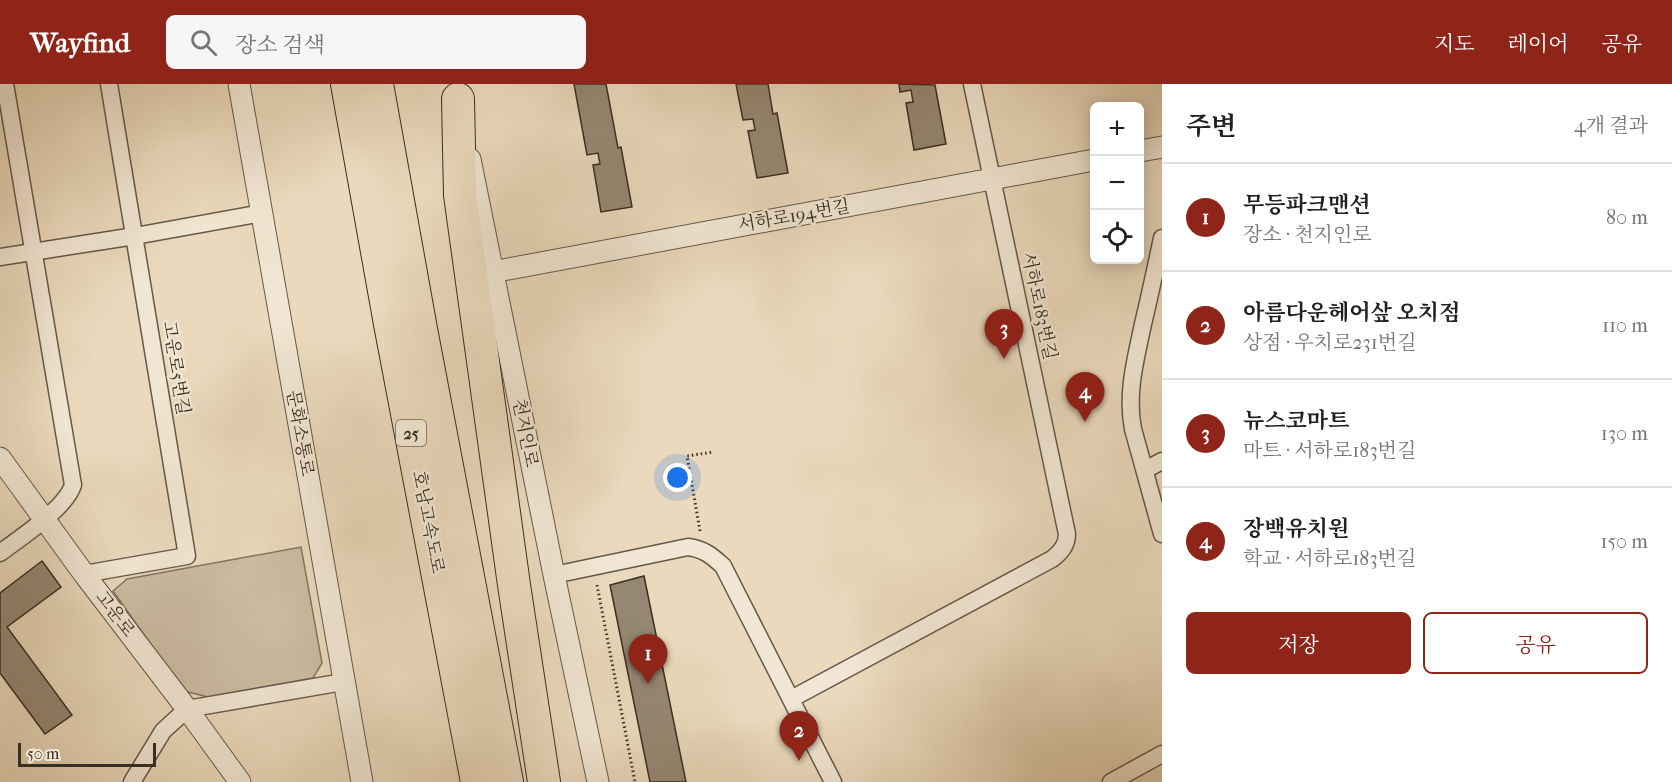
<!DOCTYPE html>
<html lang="ko">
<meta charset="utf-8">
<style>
:root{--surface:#fff;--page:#f6f6f6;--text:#202124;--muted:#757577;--line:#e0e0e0;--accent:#8f2418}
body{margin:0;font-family:"IM FELL French Canon","Noto Serif KR",serif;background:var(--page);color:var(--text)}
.controls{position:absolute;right:18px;top:18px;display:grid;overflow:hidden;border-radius:9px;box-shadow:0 3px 15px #0003}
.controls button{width:54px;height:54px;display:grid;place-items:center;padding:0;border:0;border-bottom:2px solid var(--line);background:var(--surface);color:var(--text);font:30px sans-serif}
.scale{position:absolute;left:18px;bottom:15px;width:138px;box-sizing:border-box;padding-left:6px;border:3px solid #382e22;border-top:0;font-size:16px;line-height:21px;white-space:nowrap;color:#382e22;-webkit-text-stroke:4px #f1e6d3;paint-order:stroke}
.you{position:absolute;left:678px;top:394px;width:21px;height:21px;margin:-15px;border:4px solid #fff;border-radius:50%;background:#1a73e8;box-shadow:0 0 0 9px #1a73e833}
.badge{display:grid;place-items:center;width:39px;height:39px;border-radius:50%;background:var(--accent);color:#fff;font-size:20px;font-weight:700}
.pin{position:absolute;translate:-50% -50px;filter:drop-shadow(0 2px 3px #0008)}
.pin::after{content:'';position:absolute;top:32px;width:21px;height:18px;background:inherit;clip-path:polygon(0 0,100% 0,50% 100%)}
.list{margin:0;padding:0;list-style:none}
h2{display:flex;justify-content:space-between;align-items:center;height:78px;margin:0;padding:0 24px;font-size:26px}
h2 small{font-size:20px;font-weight:400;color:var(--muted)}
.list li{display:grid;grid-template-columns:39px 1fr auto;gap:18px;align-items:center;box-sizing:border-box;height:108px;padding:0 24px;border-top:2px solid var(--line)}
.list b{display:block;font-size:22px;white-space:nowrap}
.list p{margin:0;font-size:20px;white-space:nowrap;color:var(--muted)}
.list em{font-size:20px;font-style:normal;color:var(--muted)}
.actions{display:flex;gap:12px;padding:18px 24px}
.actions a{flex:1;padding:14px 0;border:2px solid var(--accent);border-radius:9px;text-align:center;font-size:21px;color:var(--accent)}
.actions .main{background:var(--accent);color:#fff}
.icon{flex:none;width:33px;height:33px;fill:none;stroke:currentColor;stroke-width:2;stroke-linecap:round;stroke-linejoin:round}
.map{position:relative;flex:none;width:1162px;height:698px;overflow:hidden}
header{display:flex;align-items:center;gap:36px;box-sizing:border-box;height:84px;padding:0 30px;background:var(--accent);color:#fff}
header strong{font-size:28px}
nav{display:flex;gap:33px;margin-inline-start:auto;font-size:21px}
.search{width:420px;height:54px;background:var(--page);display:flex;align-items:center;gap:15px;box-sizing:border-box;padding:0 21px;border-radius:9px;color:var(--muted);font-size:22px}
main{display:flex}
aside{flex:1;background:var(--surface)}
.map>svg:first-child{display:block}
</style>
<header>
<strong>Wayfind</strong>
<div class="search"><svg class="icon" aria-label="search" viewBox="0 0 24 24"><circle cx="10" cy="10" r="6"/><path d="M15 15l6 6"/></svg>장소 검색</div>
<nav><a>지도</a><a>레이어</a><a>공유</a></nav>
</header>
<main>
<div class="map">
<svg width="1162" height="698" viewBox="0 0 1162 698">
<rect width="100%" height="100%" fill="#ead9bc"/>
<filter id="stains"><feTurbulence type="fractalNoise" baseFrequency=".00333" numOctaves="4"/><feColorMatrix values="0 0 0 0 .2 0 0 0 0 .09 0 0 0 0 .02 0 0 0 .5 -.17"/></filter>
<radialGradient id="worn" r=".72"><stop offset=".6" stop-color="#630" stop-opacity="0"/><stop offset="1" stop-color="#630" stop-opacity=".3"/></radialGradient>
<!-- green -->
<polygon fill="#ccbca2" stroke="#827562" stroke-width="1.5" points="301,463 322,579 313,594 208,613 184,607 113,507 127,495"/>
<!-- building -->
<g fill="#958772" stroke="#382e22" stroke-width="1.5">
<polygon points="574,0 606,0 618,64 621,63 632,123 601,128 593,81 600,80 598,69 587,71"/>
<polygon points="736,0 768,0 773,30 777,29 788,89 757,94 748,47 755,46 753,35 743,36"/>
<polygon points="899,0 935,1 946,60 914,66 906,19 913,18 911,6 900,8"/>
<polygon points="42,477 61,503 7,543 72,631 45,650 0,589 0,509"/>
<polygon points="644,492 686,698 650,698 610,501"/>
</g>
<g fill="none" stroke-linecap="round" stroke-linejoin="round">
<!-- minor casing -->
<g stroke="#645948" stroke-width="19">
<g id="minor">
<path d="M1162,154C1156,182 1150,211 1143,240C1136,274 1126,309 1133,345L1162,450"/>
<polyline points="0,173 135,152 262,129"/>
<polyline points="1145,386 1162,377"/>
<path d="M0,469C21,453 65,425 73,401L5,0"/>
<polyline points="84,490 187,472 109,0"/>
<path d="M554,491L688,463C704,465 712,472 723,482L833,698"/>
<path d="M791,615L1052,475C1061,468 1067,461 1067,450L972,0"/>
<polyline points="132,698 163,647 187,625 343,598"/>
<polyline points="1111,698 1162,670"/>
</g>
</g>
<!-- tertiary casing -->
<g stroke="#645948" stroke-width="23">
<g id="tertiary">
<polyline points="239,0 362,698"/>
<polyline points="1140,67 1162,63"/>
<polyline points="470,75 554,491 598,698"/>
<polyline points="492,188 1094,76"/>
<polyline points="0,374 84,490 187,625 240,698"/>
</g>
</g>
<!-- motorway casing -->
<g stroke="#382e22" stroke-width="34">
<g id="motorway">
<polyline points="347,0 390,240 477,698"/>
<polyline points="377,0 421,245 507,698"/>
<polyline points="458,15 460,111 514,501 544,698"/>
</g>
</g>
<!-- path -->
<g stroke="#382e22" stroke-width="3" stroke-dasharray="1.5 3" stroke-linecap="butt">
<polyline points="700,447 687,372 713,368"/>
<polyline points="597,501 635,698"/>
</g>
<!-- minor -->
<use href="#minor" stroke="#f1e6d3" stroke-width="16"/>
<!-- tertiary -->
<use href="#tertiary" stroke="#f1e6d3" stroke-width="21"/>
<!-- motorway -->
<use href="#motorway" stroke="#ead9bc" stroke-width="32"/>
</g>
<g text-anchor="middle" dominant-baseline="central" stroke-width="4.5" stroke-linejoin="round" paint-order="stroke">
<!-- shield labels -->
<rect fill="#f1e6d3" stroke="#706557" stroke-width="1.5" x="396" y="336" width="30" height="26" rx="4.5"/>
<g font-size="16" font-weight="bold" fill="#382e22">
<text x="411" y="349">25</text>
</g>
<!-- street labels -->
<g font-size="18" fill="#382e22" stroke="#f1e6d3">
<text transform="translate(794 132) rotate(-10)">서하로194번길</text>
<text transform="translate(1039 222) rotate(78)">서하로183번길</text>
<text transform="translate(176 284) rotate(81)">고운로5번길</text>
<text transform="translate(300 349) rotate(80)">문화소통로</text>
<text transform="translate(525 349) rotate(79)">천지인로</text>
<text transform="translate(428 438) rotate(79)">호남고속도로</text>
<text transform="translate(115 530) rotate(53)">고운로</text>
</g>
</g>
<rect width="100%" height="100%" filter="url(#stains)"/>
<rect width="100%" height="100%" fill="url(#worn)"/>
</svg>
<div class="controls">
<button>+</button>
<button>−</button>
<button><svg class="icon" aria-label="locate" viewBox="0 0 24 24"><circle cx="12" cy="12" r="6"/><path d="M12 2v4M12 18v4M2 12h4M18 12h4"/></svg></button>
</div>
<div class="scale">50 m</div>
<div class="you"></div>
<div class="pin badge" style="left:648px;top:600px">1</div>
<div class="pin badge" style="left:799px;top:677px">2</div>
<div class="pin badge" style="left:1004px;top:275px">3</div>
<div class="pin badge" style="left:1085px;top:338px">4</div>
</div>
<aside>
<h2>주변<small>4개 결과</small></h2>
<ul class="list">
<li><span class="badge">1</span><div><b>무등파크맨션</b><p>장소 · 천지인로</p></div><em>80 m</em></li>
<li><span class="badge">2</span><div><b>아름다운헤어샆 오치점</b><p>상점 · 우치로231번길</p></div><em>110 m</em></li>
<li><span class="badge">3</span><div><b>뉴스코마트</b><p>마트 · 서하로183번길</p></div><em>130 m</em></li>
<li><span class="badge">4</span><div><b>장백유치원</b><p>학교 · 서하로183번길</p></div><em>150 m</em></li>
</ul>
<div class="actions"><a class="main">저장</a><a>공유</a></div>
</aside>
</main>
